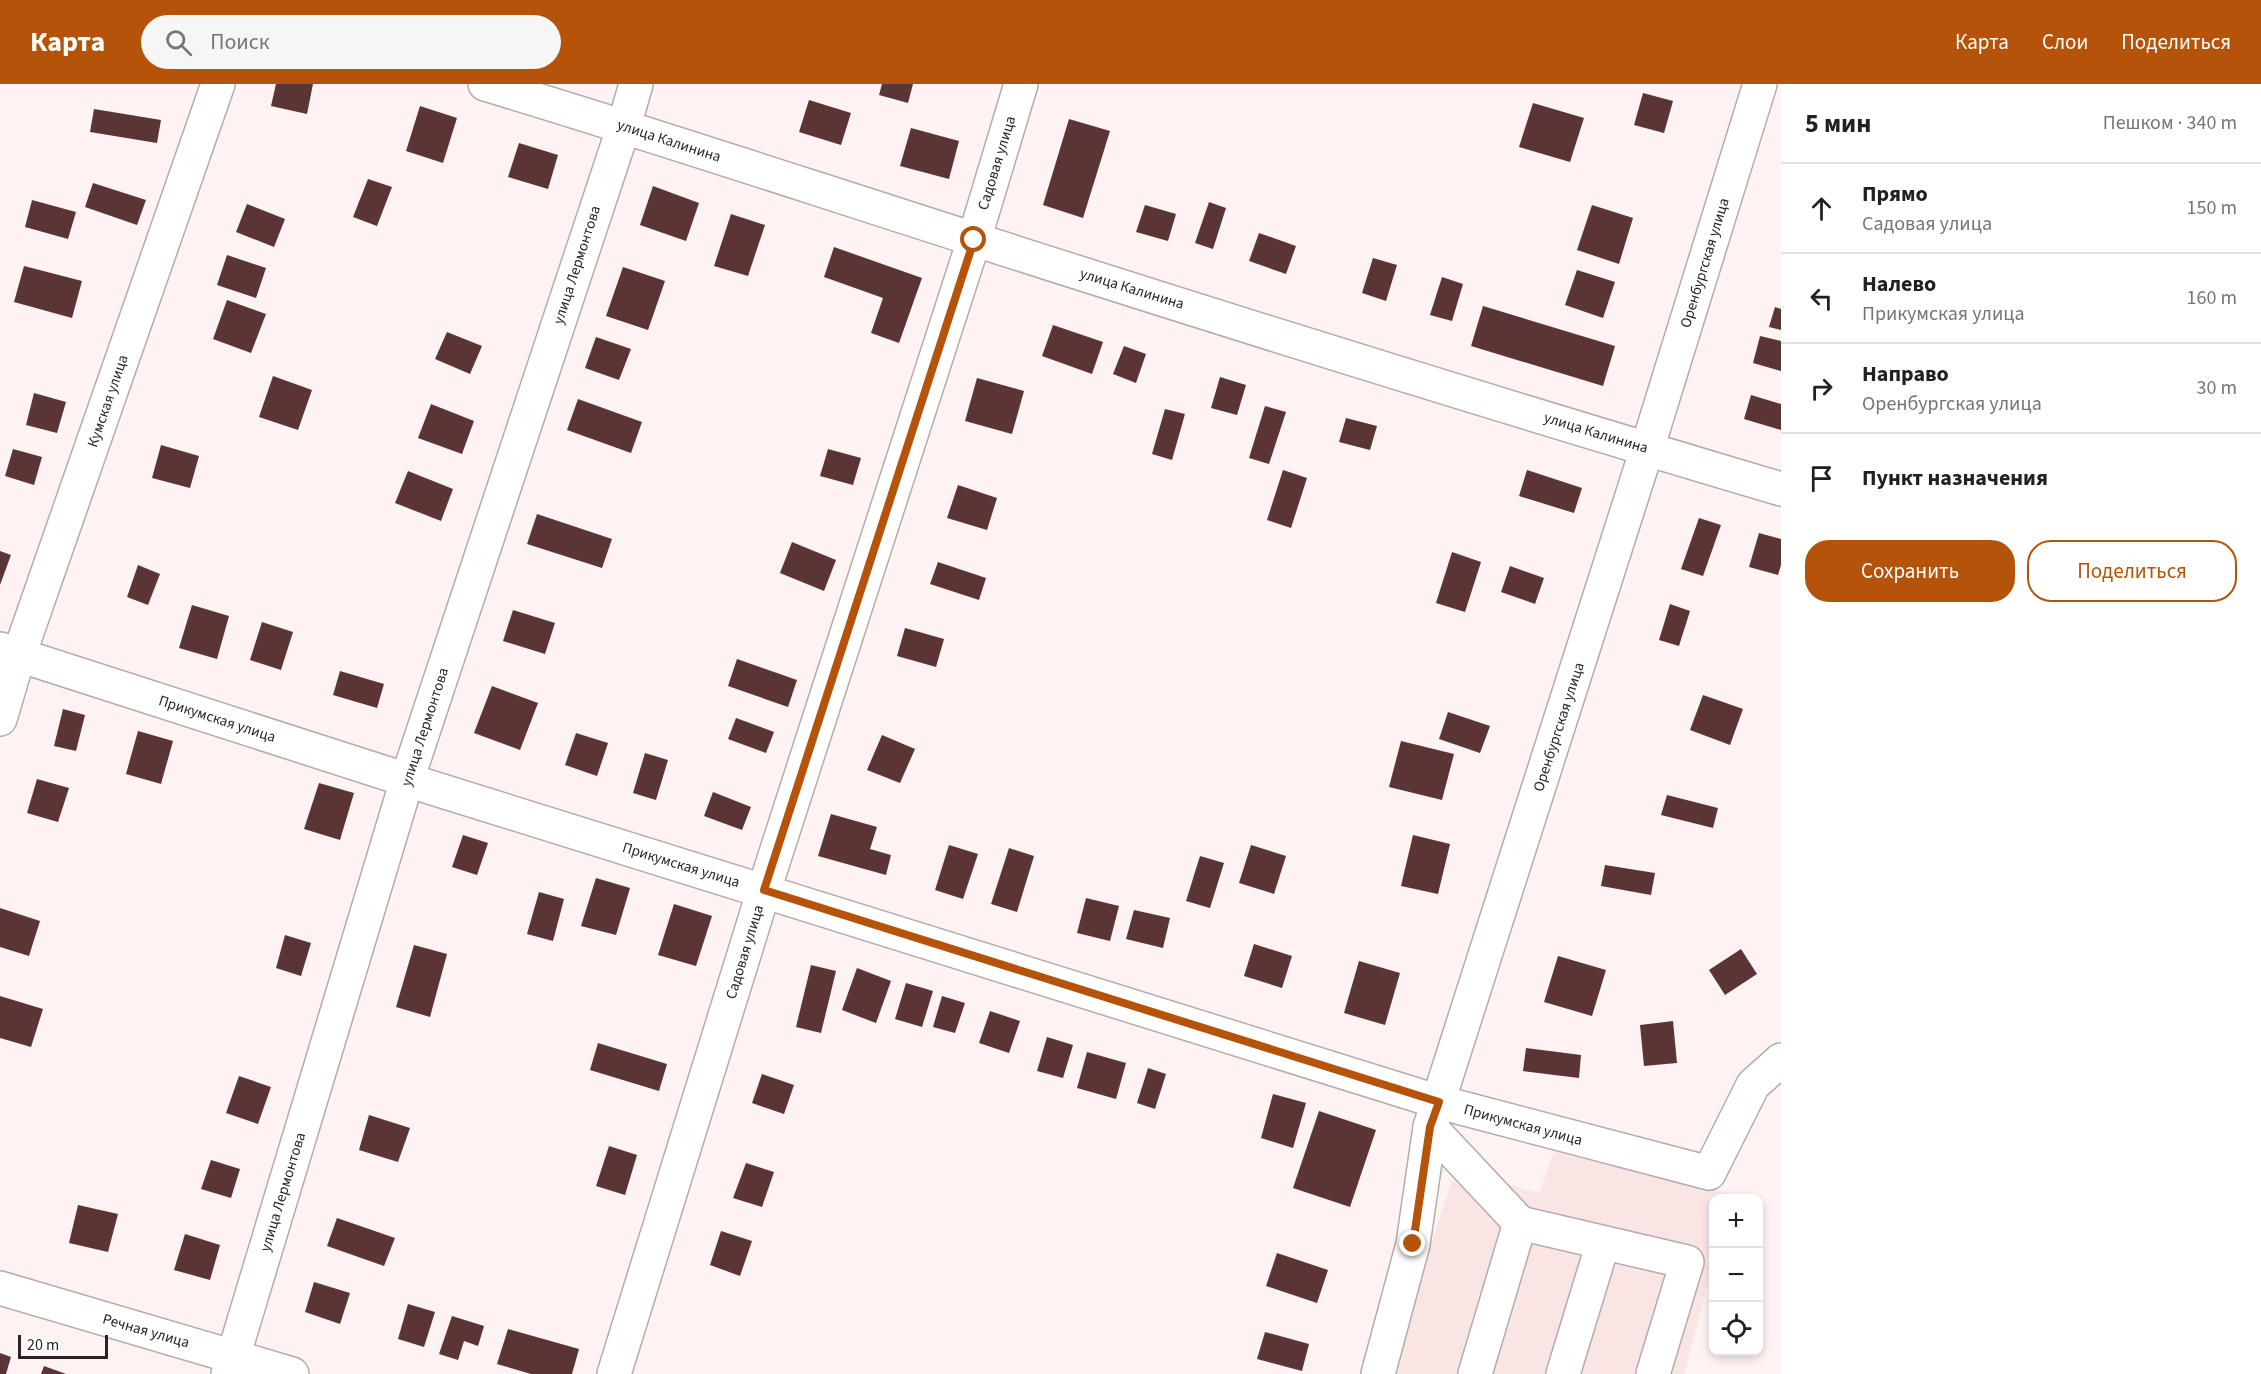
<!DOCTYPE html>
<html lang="ru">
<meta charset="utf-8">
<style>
:root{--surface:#fff;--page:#f6f6f6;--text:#202124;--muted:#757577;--line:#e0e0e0;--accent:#b45309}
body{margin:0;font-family:"Source Sans 3",sans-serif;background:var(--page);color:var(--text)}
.controls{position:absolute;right:18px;bottom:18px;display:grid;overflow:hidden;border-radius:12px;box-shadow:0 3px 9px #0003}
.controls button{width:54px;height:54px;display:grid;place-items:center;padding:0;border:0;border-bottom:2px solid var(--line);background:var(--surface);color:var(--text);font:30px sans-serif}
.scale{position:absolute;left:18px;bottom:15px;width:90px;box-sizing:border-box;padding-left:6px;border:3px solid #282424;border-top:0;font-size:16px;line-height:21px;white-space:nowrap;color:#282424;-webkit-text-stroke:4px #fff;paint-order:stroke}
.stop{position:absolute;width:18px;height:18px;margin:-14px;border:4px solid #b45309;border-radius:50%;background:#fff}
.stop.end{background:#b45309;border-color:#fff;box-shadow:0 2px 6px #0008}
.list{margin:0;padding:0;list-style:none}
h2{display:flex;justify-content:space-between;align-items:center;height:78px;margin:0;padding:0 24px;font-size:26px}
h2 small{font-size:20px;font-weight:400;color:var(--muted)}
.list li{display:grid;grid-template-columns:39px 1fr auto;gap:18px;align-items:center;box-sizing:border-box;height:90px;padding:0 24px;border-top:2px solid var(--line)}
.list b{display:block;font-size:22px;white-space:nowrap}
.list p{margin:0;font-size:20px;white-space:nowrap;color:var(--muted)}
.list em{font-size:20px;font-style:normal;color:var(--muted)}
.actions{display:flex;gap:12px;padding:18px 24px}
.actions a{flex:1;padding:14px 0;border:2px solid var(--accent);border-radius:24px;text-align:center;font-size:21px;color:var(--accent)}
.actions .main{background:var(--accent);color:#fff}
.icon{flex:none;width:33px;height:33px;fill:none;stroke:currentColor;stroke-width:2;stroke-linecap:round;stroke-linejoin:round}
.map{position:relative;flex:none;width:1781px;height:1290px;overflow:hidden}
header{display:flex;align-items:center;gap:36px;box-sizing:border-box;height:84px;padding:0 30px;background:var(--accent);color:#fff}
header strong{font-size:28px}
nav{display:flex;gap:33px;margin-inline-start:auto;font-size:21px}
.search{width:420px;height:54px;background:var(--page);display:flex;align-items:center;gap:15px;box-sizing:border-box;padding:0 21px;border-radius:33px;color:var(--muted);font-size:22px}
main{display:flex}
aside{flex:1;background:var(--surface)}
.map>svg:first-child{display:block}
</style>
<header>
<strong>Карта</strong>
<div class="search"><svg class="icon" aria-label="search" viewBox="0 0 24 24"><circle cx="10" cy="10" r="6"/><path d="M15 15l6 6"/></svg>Поиск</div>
<nav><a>Карта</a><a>Слои</a><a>Поделиться</a></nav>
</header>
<main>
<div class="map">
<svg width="1781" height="1290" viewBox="0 0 1781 1290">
<rect width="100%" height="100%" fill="#fef3f2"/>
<!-- built -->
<polygon fill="#f9e5e4" points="1554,1068 1733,1111 1732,1114 1714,1114 1713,1181 1684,1290 1388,1290 1452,1097 1497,1098 1539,1109"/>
<!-- building -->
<g fill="#5b3535">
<polygon points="276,0 313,0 307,30 271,22"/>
<polygon points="882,0 913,0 908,19 879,11"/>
<polygon points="1643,9 1673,17 1664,49 1634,41"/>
<polygon points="809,16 851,29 841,61 799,48"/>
<polygon points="1533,19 1584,34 1570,78 1519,63"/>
<polygon points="420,22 457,34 443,79 406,67"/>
<polygon points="94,25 161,36 157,59 90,48"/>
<polygon points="1069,35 1110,47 1083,134 1043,121"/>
<polygon points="911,44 959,57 949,95 900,82"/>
<polygon points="519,59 558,71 548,105 508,93"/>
<polygon points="368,95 392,103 377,142 353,133"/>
<polygon points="93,99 146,116 137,141 85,123"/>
<polygon points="653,102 699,119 686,157 640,141"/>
<polygon points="32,116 76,128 68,155 25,143"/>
<polygon points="1209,118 1226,124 1213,165 1195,159"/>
<polygon points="247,120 285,135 274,163 236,148"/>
<polygon points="1145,121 1176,130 1168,157 1136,148"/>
<polygon points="1592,121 1633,134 1619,180 1577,166"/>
<polygon points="731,130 765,141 748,192 714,182"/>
<polygon points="1259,149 1296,162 1286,190 1249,177"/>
<polygon points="834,163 922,194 899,259 871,249 883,214 824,193"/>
<polygon points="227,171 266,184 256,214 217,201"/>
<polygon points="1373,174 1397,181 1386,217 1362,209"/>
<polygon points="24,182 82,197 72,234 14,218"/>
<polygon points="623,183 665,197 648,246 606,232"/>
<polygon points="1577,186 1615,198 1603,234 1565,221"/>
<polygon points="1442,193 1463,200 1452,237 1430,231"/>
<polygon points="227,216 266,230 251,269 213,255"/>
<polygon points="1483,222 1615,262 1603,302 1471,262"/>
<polygon points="1775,223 1781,225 1781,246 1769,243"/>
<polygon points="1053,241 1103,258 1092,290 1042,272"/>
<polygon points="447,248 482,262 470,290 435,275"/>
<polygon points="1760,252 1781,257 1781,287 1753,279"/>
<polygon points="596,253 631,265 619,296 585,284"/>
<polygon points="1124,262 1146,270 1136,299 1113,290"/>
<polygon points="273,292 312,306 298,346 259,333"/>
<polygon points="1220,293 1246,301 1237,331 1211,324"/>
<polygon points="977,294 1024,307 1012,350 965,337"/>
<polygon points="34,309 66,318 57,349 26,341"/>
<polygon points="1751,311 1781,320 1781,346 1744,335"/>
<polygon points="578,315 642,338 631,369 567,346"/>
<polygon points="431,320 474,337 462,370 418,354"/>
<polygon points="1265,322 1286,328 1269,380 1249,374"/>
<polygon points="1165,325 1185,330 1172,376 1152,370"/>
<polygon points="1346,334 1377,342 1370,366 1339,358"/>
<polygon points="161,361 199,372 190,404 152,394"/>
<polygon points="13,365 42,373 34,401 5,392"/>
<polygon points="828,365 861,374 853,401 820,392"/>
<polygon points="1283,386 1307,394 1291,444 1267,436"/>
<polygon points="1527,386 1582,404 1574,429 1519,412"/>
<polygon points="408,387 453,405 441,437 395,419"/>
<polygon points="958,401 997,414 987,446 947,434"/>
<polygon points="537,430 612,455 602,484 527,460"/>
<polygon points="1699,434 1721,441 1703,492 1681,485"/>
<polygon points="1759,449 1781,455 1781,481 1778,491 1749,483"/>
<polygon points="792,458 836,476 824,507 780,489"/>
<polygon points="0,467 11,471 0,501"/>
<polygon points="1452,468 1481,478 1465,528 1436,519"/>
<polygon points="938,478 986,494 979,516 930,500"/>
<polygon points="138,481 160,490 148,521 127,513"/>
<polygon points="1510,482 1544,494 1535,520 1501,508"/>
<polygon points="1670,520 1690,527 1679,562 1659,556"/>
<polygon points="192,521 229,532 217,575 179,564"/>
<polygon points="513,526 555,539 545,570 503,557"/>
<polygon points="262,538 293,548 281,586 250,576"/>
<polygon points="905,544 944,555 936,583 897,572"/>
<polygon points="737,575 797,596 788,623 728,602"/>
<polygon points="340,587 384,600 377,624 333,611"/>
<polygon points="492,602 538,619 520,666 474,649"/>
<polygon points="1703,611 1743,625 1730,661 1690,646"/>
<polygon points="63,625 85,631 76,667 54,662"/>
<polygon points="1448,628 1490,642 1480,669 1439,655"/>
<polygon points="736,634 774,648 766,669 728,655"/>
<polygon points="138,647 173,657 161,700 126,690"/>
<polygon points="576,649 608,659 597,692 565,681"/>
<polygon points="882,651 915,665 900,699 867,686"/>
<polygon points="1401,657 1454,670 1442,716 1389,703"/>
<polygon points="645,669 668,676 656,716 633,709"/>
<polygon points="37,695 69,704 58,738 27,729"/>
<polygon points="319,699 354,709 340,756 304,745"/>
<polygon points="713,708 751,723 742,746 704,732"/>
<polygon points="1667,711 1718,724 1713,744 1661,731"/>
<polygon points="831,730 877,743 870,765 891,771 886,791 818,772"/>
<polygon points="463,751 488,759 477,791 452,783"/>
<polygon points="1413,751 1450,760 1438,810 1401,802"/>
<polygon points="949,761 978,770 963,815 935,806"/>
<polygon points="1251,761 1286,772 1274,810 1239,799"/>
<polygon points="1009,764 1034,772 1017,828 991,820"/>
<polygon points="1200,772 1224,779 1210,824 1186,817"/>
<polygon points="1605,781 1655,789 1651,811 1601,802"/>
<polygon points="596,794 630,804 616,851 581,842"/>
<polygon points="539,808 564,815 553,857 527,850"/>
<polygon points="1086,814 1119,822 1110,857 1077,849"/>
<polygon points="674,820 712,832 696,882 658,871"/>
<polygon points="0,824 40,837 29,872 0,863"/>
<polygon points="1134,826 1170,834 1163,864 1126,855"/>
<polygon points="285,851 311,859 301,892 276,884"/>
<polygon points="1254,860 1292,872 1282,904 1244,892"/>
<polygon points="414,861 447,870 430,933 396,923"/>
<polygon points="1741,865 1757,890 1725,911 1709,886"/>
<polygon points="1558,872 1606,886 1592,932 1544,918"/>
<polygon points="1359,877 1400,889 1385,941 1344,929"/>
<polygon points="811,881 836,887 821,949 796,943"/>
<polygon points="857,884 891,897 876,939 842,926"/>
<polygon points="906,899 933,907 922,943 895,935"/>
<polygon points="0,912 43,925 31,963 0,954"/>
<polygon points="942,912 965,919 955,949 933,943"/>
<polygon points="990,927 1020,937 1009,969 979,959"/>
<polygon points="1673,937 1677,979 1644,982 1640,941"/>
<polygon points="1047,953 1073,961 1063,994 1037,987"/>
<polygon points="598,959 667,980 659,1007 590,986"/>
<polygon points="1526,964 1581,971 1579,994 1523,987"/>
<polygon points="1087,968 1126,979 1116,1015 1077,1004"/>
<polygon points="1148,984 1166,990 1155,1025 1137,1019"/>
<polygon points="762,990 794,1001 784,1030 752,1019"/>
<polygon points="239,992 271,1003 258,1040 226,1029"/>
<polygon points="1273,1010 1306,1019 1293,1064 1261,1054"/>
<polygon points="1319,1027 1376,1046 1350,1123 1293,1104"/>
<polygon points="369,1031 410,1044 398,1078 359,1066"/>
<polygon points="609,1062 637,1071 625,1111 596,1102"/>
<polygon points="211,1076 240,1085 231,1114 201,1105"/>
<polygon points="746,1079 774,1088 762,1123 733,1114"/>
<polygon points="78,1121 118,1130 108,1168 69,1159"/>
<polygon points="337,1134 395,1154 384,1182 327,1162"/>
<polygon points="721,1147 752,1157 740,1192 710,1181"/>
<polygon points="185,1150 220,1161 210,1196 174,1186"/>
<polygon points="1277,1169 1328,1186 1317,1219 1266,1202"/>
<polygon points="314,1198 350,1209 340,1240 305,1228"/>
<polygon points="408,1220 435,1228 424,1263 398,1255"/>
<polygon points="452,1232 484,1242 478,1262 464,1257 458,1276 439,1270"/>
<polygon points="508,1245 579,1265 572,1290 531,1290 497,1280"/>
<polygon points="1265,1248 1309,1260 1302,1287 1257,1275"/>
<polygon points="0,1269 11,1273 6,1290 0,1290"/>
<polygon points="44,1282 66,1290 41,1290"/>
</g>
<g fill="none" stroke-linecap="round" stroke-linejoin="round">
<!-- minor casing -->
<g stroke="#b5abaa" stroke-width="36">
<g id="minor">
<path d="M485,0C648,49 810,103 973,155C1241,241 1511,325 1781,405"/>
<polyline points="0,565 407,696 1439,1018 1709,1089 1753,1001 1781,976"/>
<polyline points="0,635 19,571 218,0"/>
<polyline points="1430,1043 1520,1139 1687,1178 1653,1290"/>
<polyline points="0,1204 292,1290"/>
<polyline points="228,1290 407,696 624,42 636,0"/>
<polyline points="614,1290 764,806 974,156 1021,0"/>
<polyline points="1378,1290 1413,1160 1430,1043 1647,365 1760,0"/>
<polyline points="1475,1290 1520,1139"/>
<polyline points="1563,1290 1603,1159"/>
</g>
</g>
<!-- minor -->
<use href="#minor" stroke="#fff" stroke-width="33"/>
</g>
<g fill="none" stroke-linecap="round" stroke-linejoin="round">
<!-- route -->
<polyline stroke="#b45309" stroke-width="8" points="974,156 764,806 1439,1018 1430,1043 1413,1160"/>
</g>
<g text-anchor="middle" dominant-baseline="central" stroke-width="6" stroke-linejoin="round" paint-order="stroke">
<!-- street labels -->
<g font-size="15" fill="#282424" stroke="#fff">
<text transform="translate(669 57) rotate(18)">улица Калинина</text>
<text transform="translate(997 79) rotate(-73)">Садовая улица</text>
<text transform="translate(1705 179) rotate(-73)">Оренбургская улица</text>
<text transform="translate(577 181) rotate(-72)">улица Лермонтова</text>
<text transform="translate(1132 205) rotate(17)">улица Калинина</text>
<text transform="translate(108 317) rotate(-71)">Кумская улица</text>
<text transform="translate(1596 349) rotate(17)">улица Калинина</text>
<text transform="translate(217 635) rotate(18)">Прикумская улица</text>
<text transform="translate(425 643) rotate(-72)">улица Лермонтова</text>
<text transform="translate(1559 643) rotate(-72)">Оренбургская улица</text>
<text transform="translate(681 781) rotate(17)">Прикумская улица</text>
<text transform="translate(745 868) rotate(-73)">Садовая улица</text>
<text transform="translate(1523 1041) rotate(15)">Прикумская улица</text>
<text transform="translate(283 1108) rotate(-73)">улица Лермонтова</text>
<text transform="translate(146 1247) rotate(16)">Речная улица</text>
</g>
</g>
</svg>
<div class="controls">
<button>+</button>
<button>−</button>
<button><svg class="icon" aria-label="locate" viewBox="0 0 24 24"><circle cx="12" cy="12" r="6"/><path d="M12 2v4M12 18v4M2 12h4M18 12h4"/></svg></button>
</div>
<div class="scale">20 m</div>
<div class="stop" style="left:974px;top:156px"></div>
<div class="stop end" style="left:1413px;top:1160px"></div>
</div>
<aside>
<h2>5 мин<small>Пешком · 340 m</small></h2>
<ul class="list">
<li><svg class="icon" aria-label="ahead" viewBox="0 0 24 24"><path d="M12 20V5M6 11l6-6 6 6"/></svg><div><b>Прямо</b><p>Садовая улица</p></div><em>150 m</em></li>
<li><svg class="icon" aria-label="left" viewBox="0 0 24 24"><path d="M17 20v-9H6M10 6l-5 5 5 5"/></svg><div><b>Налево</b><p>Прикумская улица</p></div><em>160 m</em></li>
<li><svg class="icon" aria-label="right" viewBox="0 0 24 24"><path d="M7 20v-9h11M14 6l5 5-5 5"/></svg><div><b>Направо</b><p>Оренбургская улица</p></div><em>30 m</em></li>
<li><svg class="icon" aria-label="arrive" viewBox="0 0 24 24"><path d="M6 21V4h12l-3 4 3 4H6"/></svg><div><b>Пункт назначения</b></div></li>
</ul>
<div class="actions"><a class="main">Сохранить</a><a>Поделиться</a></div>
</aside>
</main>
